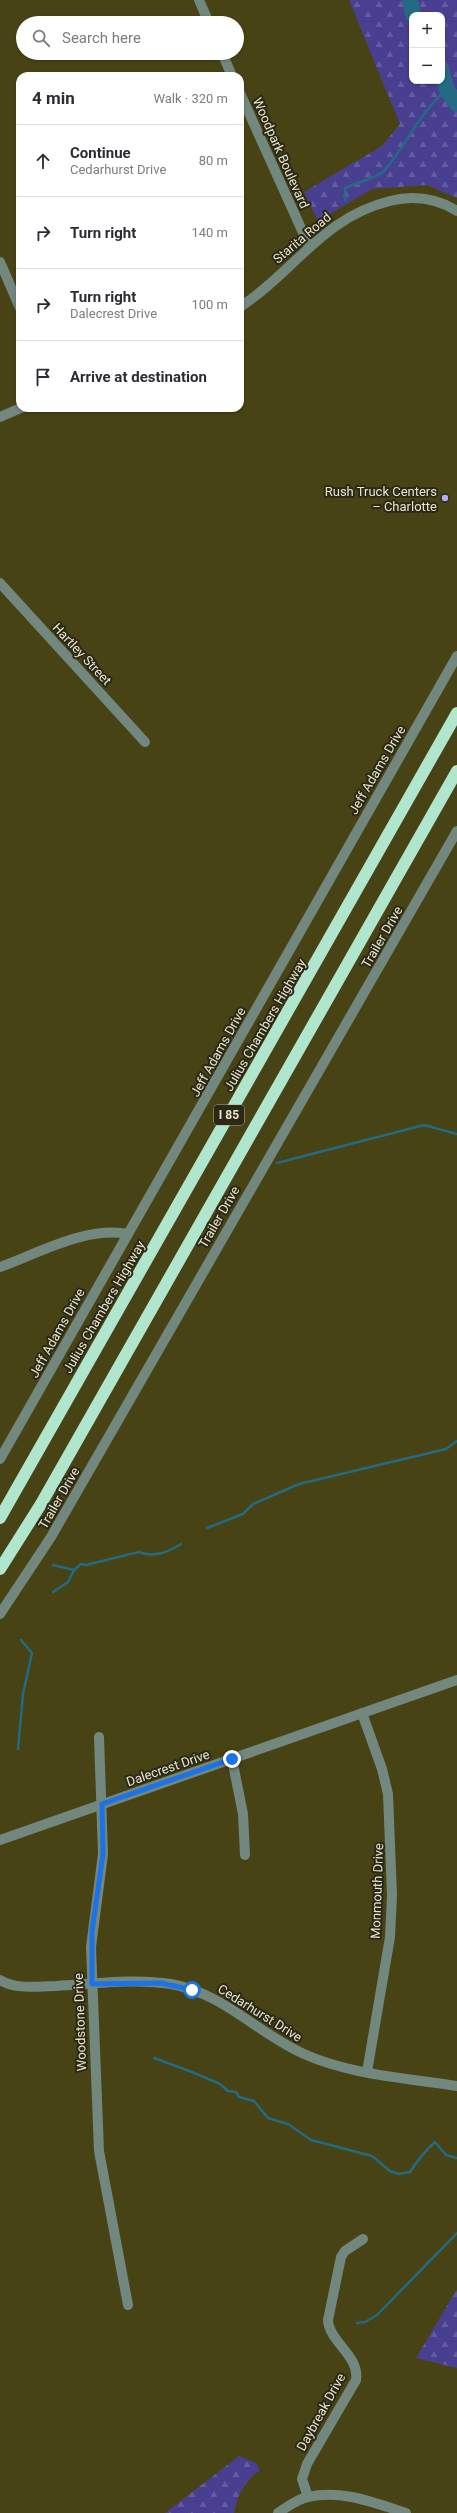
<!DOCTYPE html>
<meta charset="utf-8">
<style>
:root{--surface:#fff;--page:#f2f2f3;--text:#2b2b33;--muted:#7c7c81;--line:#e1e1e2}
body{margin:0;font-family:Roboto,sans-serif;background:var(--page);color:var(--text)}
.controls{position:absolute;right:12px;top:12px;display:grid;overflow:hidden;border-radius:8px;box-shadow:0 1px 3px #0004}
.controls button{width:36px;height:36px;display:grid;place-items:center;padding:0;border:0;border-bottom:1px solid var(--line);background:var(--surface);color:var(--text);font:20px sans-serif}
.stop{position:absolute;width:12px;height:12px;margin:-9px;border:3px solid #1a73e8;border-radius:50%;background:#fff}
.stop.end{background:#1a73e8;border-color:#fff;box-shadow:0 1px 4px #0008}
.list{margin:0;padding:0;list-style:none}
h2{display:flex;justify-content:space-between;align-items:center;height:52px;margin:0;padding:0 16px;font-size:17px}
h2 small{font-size:13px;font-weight:400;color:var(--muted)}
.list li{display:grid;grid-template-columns:26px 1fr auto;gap:12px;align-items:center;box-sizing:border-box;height:72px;padding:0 16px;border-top:1px solid var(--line)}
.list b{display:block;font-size:15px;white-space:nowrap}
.list p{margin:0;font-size:13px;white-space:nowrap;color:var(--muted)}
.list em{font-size:13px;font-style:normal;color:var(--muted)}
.icon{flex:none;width:22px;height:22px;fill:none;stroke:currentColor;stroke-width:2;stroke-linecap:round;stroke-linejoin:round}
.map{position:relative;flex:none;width:457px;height:2513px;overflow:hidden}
.search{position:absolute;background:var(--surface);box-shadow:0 1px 3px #0004;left:16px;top:16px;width:228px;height:44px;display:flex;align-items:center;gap:10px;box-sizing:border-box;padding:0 14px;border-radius:22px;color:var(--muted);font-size:15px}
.panel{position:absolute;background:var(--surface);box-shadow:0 1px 3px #0004;left:16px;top:72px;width:228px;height:340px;border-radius:12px}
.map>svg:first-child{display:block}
</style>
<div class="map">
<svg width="457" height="2513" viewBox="0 0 457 2513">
<defs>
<pattern id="forest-firs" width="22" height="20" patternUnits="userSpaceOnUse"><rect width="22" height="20" fill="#493f91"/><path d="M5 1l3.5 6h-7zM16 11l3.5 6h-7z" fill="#635b9f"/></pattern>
</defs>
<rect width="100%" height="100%" fill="#474315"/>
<!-- forest -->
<g fill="url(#forest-firs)" fill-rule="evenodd">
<path d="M349,0H457V198L427,185L372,189L318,221L304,192L382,146L400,124ZM412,15H442V81H412Z"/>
<polygon points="457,2289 457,2368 416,2358"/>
<path d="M239,2456L256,2463L260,2470C244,2482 238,2493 234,2513H165Z"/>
</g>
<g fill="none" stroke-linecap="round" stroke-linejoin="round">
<!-- stream -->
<g stroke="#236a82" stroke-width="2.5">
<path d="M345,200V188C357,182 375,179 384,171C408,144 418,113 447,90"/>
<polyline points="277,1163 424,1125 457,1134"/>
<polyline points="207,1528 243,1514 253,1504 299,1484 446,1449 457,1441"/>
<polyline points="53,1565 74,1570"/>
<path d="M53,1592L68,1582L74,1570L81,1564L86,1565L139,1552C154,1558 168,1552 181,1544"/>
<polyline points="18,1749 23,1694 32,1653 21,1640"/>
<path d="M154,2058L192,2072L220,2084L228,2091L236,2092L239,2097L254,2101L268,2118L288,2124L311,2140L372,2156L390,2171L399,2174L410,2172C417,2161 425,2151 435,2142L446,2155L457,2158"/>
<polyline points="357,2323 365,2322 377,2315 457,2233"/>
</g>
<!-- river -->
<g stroke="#236a82" stroke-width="16">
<polyline points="410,0 413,15"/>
<polyline points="442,72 447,90 457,104"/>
</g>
<!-- minor -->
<g stroke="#72877d" stroke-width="10">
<polyline points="199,0 209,23"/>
<polyline points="222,53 232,76"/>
<polyline points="240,93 309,246"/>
<polyline points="0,262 20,308"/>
<path d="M240,307C294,272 323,217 390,201C414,195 436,198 457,211"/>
<polyline points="0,417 21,408"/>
<polyline points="0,583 145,742"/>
<path d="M0,1267C39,1253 86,1226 128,1234"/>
<polyline points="0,1459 457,656"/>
<polyline points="0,1614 51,1537 457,831"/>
<polyline points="362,1713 382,1769 388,1794 392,1895 390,1937 367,2072"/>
<polyline points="99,1737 103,1854 91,1947 99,2151 128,2305"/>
<polyline points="232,1759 243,1814 245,1855"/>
<polyline points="0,1840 457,1680"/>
<path d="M0,1980C17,1990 38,1986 56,1986C93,1984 134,1978 171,1984C223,1993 257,2033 304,2054C351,2075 407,2078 457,2086"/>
<path d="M308,2497L302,2479L307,2464L356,2380C360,2356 329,2342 328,2320L341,2257L345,2251L363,2239"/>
<path d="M278,2513C287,2507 297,2499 308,2497C341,2489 375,2503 406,2513"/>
</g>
<!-- highway -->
<g stroke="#b0e6cd" stroke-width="12">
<polyline points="0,1518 457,713"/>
<polyline points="0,1569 41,1504 457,771"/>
</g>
</g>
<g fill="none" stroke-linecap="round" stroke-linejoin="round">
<!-- route -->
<polyline stroke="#1a73e8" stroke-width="5" points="192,1990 161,1983 92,1984 92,1931 103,1854 102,1804 232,1759"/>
</g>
<!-- markers -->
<circle fill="#afaefa" stroke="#2b2916" stroke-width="1.5" cx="445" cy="498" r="4"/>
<g text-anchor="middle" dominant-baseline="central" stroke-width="4" stroke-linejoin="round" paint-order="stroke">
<!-- shield labels -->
<rect fill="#2b2916" stroke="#aeac95" stroke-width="1" x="214" y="1105" width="30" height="20" rx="3"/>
<g font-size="12" font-weight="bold" fill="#e6e4cc">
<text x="229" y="1115">I 85</text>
</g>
<!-- street labels -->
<g font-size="13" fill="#e6e4cc" stroke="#2b2916">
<text transform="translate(281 153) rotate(66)">Woodpark Boulevard</text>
<text transform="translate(302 238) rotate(-40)">Starita Road</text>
<text transform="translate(82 654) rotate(47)">Hartley Street</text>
<text transform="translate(377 770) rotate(-60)">Jeff Adams Drive</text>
<text transform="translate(382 937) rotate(-60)">Trailer Drive</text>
<text transform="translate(265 1025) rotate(-60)">Julius Chambers Highway</text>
<text transform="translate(218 1052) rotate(-61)">Jeff Adams Drive</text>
<text transform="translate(219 1217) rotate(-60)">Trailer Drive</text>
<text transform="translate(104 1307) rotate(-60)">Julius Chambers Highway</text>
<text transform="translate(57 1333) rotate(-61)">Jeff Adams Drive</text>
<text transform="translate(59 1498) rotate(-60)">Trailer Drive</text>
<text transform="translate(168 1768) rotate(-19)">Dalecrest Drive</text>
<text transform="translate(377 1891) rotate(-88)">Monmouth Drive</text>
<text transform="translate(260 2013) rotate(32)">Cedarhurst Drive</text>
<text transform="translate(80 2022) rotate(-92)">Woodstone Drive</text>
<text transform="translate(321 2412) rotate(-61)">Daybreak Drive</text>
</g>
<!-- poi labels -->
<g font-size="13" fill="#e6e4cc" stroke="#2b2916" text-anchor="end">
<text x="437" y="491">Rush Truck Centers<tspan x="437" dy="15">– Charlotte</tspan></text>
</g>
</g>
</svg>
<div class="controls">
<button>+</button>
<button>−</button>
</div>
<div class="stop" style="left:192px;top:1990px"></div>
<div class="stop end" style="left:232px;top:1759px"></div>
<div class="search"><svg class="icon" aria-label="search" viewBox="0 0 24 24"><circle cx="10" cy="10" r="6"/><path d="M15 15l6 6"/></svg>Search here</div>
<section class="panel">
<h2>4 min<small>Walk · 320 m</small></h2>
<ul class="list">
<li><svg class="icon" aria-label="ahead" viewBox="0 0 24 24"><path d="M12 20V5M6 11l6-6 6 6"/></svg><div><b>Continue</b><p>Cedarhurst Drive</p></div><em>80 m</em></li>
<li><svg class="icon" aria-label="right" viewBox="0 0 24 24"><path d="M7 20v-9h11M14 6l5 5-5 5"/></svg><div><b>Turn right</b></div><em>140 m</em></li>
<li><svg class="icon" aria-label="right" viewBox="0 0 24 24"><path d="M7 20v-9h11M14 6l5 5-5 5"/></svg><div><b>Turn right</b><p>Dalecrest Drive</p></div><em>100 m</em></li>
<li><svg class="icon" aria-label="arrive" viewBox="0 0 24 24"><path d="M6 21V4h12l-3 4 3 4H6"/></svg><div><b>Arrive at destination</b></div></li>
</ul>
</section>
</div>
